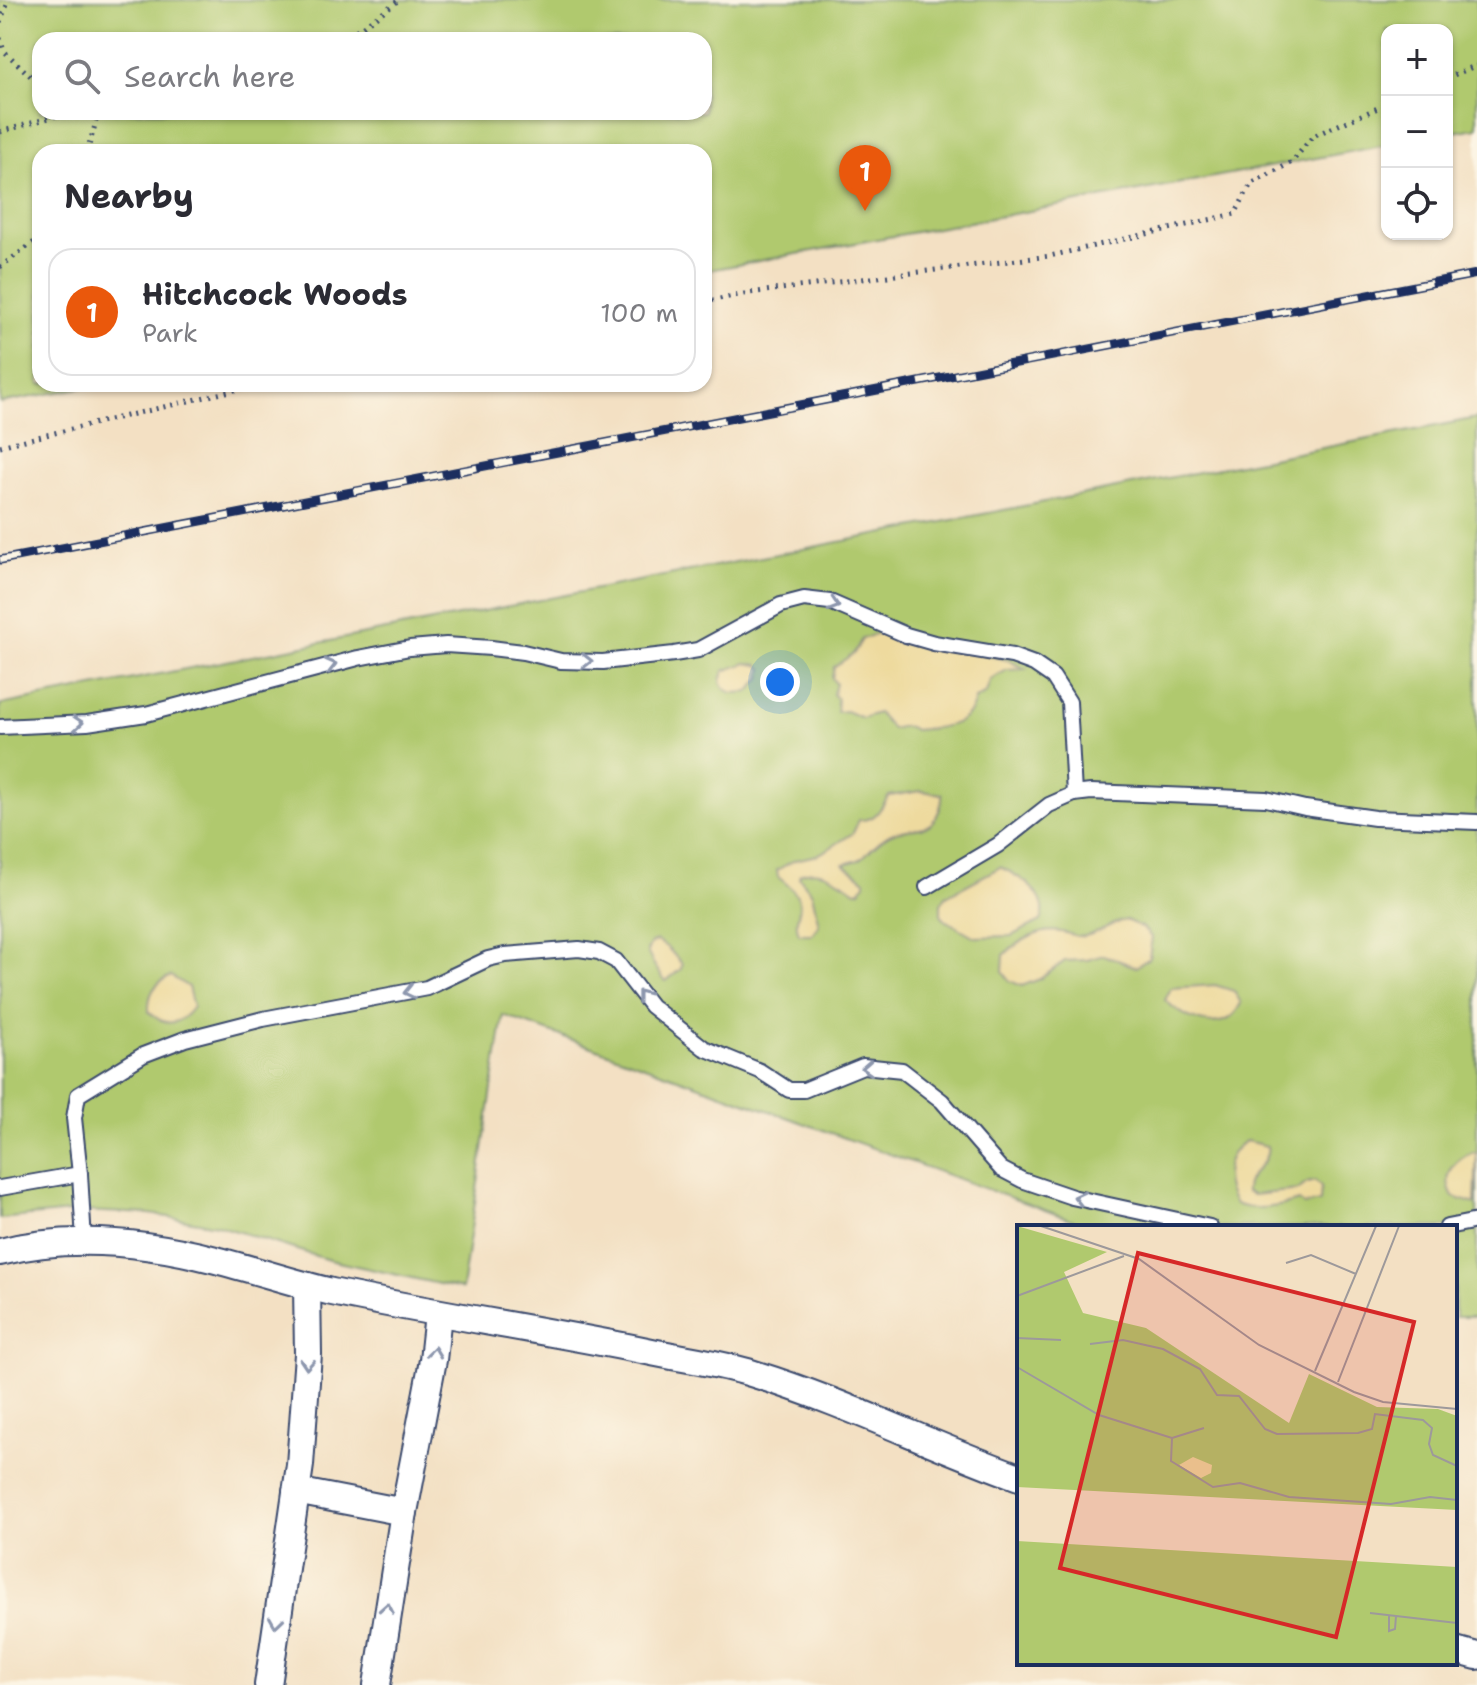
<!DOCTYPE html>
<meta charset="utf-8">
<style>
:root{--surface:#fff;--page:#f7f7f7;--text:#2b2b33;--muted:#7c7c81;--line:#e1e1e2;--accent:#ea580c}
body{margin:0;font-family:"Shantell Sans",sans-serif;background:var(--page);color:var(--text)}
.controls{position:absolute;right:24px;top:24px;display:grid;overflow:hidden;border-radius:16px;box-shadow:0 2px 6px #0004}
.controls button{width:72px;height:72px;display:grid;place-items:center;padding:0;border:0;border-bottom:2px solid var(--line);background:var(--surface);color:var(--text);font:40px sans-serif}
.you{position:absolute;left:780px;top:682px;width:28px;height:28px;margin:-20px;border:6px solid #fff;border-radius:50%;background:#1a73e8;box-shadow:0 0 0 12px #1a73e833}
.badge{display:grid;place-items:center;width:52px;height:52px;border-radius:50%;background:var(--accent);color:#fff;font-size:26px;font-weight:700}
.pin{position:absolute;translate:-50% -66px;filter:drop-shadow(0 2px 4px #0008)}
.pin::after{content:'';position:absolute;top:42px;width:28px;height:24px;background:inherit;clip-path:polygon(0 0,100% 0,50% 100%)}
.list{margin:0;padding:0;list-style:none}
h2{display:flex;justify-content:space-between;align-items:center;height:104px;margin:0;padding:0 32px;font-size:34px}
h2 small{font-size:26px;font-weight:400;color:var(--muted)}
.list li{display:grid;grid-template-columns:52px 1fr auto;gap:24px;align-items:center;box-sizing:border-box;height:128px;margin:0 16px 16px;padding:0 16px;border:2px solid var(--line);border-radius:24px}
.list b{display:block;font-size:30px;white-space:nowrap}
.list p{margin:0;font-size:26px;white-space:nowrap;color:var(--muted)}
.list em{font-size:26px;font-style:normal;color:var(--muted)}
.icon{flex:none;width:44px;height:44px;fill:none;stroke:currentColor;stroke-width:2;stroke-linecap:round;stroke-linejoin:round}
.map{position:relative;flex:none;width:1477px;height:1685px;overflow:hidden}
.search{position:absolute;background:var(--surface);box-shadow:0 2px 6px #0004;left:32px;top:32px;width:680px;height:88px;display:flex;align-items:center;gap:20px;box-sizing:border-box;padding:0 28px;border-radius:24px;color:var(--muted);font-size:30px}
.panel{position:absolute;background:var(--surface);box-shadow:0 2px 6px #0004;left:32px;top:144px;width:680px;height:248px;border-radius:24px}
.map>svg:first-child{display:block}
</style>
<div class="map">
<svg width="1477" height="1685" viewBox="0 0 1477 1685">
<rect width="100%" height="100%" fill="#fcf5e5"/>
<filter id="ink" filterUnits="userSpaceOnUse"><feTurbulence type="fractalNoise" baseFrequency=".0125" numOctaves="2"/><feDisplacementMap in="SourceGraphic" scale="16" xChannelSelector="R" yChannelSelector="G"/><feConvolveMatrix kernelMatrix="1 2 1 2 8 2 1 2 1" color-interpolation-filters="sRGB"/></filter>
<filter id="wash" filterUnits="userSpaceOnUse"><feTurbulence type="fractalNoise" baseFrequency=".006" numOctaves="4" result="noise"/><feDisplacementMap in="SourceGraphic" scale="32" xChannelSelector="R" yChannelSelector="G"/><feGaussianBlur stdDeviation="1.8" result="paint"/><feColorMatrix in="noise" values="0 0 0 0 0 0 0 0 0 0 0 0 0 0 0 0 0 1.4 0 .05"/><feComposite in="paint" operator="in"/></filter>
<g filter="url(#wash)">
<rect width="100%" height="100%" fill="#f3e0c3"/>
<!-- green -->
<g fill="#b0c96e" stroke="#667c66" stroke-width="2" fill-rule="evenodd">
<path d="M0,0H1477V128L1447,133V30H1387V145L704,271V152H40V384H100L0,403ZM40,40H704V112H40Z"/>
<polygon points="1477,418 1477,1317 1455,1317 1455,1227 1092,1227 503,1015 462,1289 329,1260 217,1225 150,1214 81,1211 0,1219 0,705"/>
</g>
<!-- sand -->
<g fill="#eeda9e" stroke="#84847e" stroke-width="2">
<path d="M878,633L895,641H900V637L1008,660L1025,669L1007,670L990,680L986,693L975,699C970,728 938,728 914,730C908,724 899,727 892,729L878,713L862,718L846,711L837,712V699L833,694L836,684L832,678L834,667L854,653L862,639Z"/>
<path d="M746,663L759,665L763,669L761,678L749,692C737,693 726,696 721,681L724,671Z"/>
<path d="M921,791L942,794C943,803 938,816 932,823C925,830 906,829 896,832C881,837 873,848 862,858C858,861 850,862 844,864L865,880V884L860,890L856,891C839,880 820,865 800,874L799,877L812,893L819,925L813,934H799C789,909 818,907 778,877L777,870L795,860L817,855L827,850L853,833L859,820C878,820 879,809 889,796Z"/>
<path d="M1000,867C1020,876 1052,897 1041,921L1011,936L975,937L945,920L941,914V904L946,896Z"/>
<path d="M1126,920L1143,928L1152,938L1149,958L1136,967L1104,955L1087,960L1065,961L1040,979L1022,986L1010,981L1003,972L1004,955C1020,941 1039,928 1061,932C1069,933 1077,938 1085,936C1099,933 1110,923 1126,920Z"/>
<path d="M657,941L668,948L682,964L681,969L666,981C662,979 649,957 647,951L651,943Z"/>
<path d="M171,976L188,987L193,1007C180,1025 166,1028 149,1012C148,994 154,983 171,976Z"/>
<path d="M1215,985L1234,991L1241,1003C1226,1037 1186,1021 1165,1000L1171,988Z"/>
<path d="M1246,1141L1267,1146C1271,1166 1244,1172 1246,1192L1253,1195L1298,1190L1307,1183L1315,1181L1321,1187L1320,1202L1304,1205L1299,1201C1279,1207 1255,1212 1235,1204C1221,1184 1223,1153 1246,1141Z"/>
<path d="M1474,1152L1477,1153L1475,1204L1453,1197C1441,1176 1454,1159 1474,1152Z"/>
</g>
</g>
<g filter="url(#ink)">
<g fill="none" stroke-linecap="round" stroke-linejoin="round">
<!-- lane casing -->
<g stroke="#3b4a6d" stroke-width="18">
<g id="lane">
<polyline points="0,727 87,723 146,714 358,658 410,648 446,645 491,648 523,652 561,661 603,662 674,654 698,650 781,605 804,599 830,602 906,635 934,643 1012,656 1034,664 1053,677 1069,702 1074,794 1091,792 1266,799 1305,808 1375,818 1477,822"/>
<polyline points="927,887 998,845 1049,805 1074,794"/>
<polyline points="80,1174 84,1241"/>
<polyline points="0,1188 80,1174 74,1118 78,1095 143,1055 185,1039 263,1019 427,988 488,959 505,955 579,949 599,952 616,961 651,1006 704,1048 760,1071 789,1090 804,1090 863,1066 902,1070 942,1101 1001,1169 1022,1180 1072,1197 1210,1227"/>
<polyline points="1447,1227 1477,1221"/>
</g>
</g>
<!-- street casing -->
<g stroke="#3b4a6d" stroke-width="30">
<g id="street">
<path d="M0,1252C70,1234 146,1242 216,1260C255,1270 293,1283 332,1292C437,1314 543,1330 647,1351C683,1359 720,1363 754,1374C845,1402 930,1445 1019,1477"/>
<polyline points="296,1491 404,1512"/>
<polyline points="1455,1650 1477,1656"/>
<polyline points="268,1685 300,1465 308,1354 307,1286"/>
<polyline points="377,1685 404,1512 433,1360 438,1314"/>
</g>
</g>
<!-- path -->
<g stroke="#3b4a6d" stroke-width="5" stroke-dasharray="2 6" stroke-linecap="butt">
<polyline points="0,22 9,0"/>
<polyline points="0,38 4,51 40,85"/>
<polyline points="334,40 359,29 399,0"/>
<polyline points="1447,78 1477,65"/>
<polyline points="0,132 70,112"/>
<polyline points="87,152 99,112"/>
<polyline points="0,267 40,238"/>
<polyline points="704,302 749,293 1050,256 1235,214 1251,184 1292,162 1313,136 1387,104"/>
<polyline points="0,446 239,389 272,384"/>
</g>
<!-- lane -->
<use href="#lane" stroke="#fff" stroke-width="14"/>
<!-- street -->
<use href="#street" stroke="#fff" stroke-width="26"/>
<!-- rail casing -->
<g stroke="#1b2f5e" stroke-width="9">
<polyline id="rail" points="0,560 1477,274"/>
</g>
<!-- rail -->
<use href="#rail" stroke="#fcf5e5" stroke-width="6" stroke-dasharray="18" stroke-linecap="butt"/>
</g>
<!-- one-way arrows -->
<defs><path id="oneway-chevron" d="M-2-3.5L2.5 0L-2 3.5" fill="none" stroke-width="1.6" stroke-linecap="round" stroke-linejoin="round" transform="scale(2)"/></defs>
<g stroke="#8d97ae">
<use href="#oneway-chevron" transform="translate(834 605) rotate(17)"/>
<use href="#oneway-chevron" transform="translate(587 661)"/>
<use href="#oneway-chevron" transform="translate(331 665) rotate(-14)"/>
<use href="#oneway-chevron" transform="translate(78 723) rotate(-4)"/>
<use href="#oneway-chevron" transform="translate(409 992) rotate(167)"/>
<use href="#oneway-chevron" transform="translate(642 995) rotate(-128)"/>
<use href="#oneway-chevron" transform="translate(867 1068) rotate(177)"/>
<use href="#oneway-chevron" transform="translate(1079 1198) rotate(-167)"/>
<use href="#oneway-chevron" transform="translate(434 1352) rotate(-83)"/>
<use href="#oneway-chevron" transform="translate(307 1364) rotate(94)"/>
<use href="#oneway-chevron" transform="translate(387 1608) rotate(-80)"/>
<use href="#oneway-chevron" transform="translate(276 1622) rotate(98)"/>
</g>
</g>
<!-- overview -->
<g transform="translate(1017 1225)">
<rect width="440" height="440" fill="#f3e0c3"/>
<path d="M0,1L90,27L47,47L66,88L129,103L272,198L292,149L360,182L421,184L440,191V285L0,262ZM0,316L440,342V439H0Z" fill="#b0c96e"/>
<path d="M176,232L195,240L194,248L184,253L162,240Z" fill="#eeda9e"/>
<path fill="none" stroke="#9d999b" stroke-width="2" d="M24,1L122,34L242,120L337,167L366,177L440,184M269,38L294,30L339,49M0,71L107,31M0,113L44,115M73,119L106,115L146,124L183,144L200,170L222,171L248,204L260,209L341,208L355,204L358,189L406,195L415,203L412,219L416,230L440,241M0,142L82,190L155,213L154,236L196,262L223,258L272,272L374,279L413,272L440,275M298,146L359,1M321,157L382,1M155,213L187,203M353,388L440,398M372,391V406L378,404L379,391"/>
<path fill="#d62828" fill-opacity="0.15" stroke="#d62828" stroke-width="4" d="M121,28L397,97L319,412L43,343Z"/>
<rect width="440" height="440" fill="none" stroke="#1b2f5e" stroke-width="4"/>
</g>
</svg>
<div class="controls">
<button>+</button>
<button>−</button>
<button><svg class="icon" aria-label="locate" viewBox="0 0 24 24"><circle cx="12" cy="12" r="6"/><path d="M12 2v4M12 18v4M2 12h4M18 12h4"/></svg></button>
</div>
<div class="you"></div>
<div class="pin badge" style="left:865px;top:211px">1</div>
<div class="search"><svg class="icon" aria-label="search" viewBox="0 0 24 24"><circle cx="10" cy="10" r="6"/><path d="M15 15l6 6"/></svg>Search here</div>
<section class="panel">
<h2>Nearby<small></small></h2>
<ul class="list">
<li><span class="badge">1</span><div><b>Hitchcock Woods</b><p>Park</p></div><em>100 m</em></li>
</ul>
</section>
</div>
